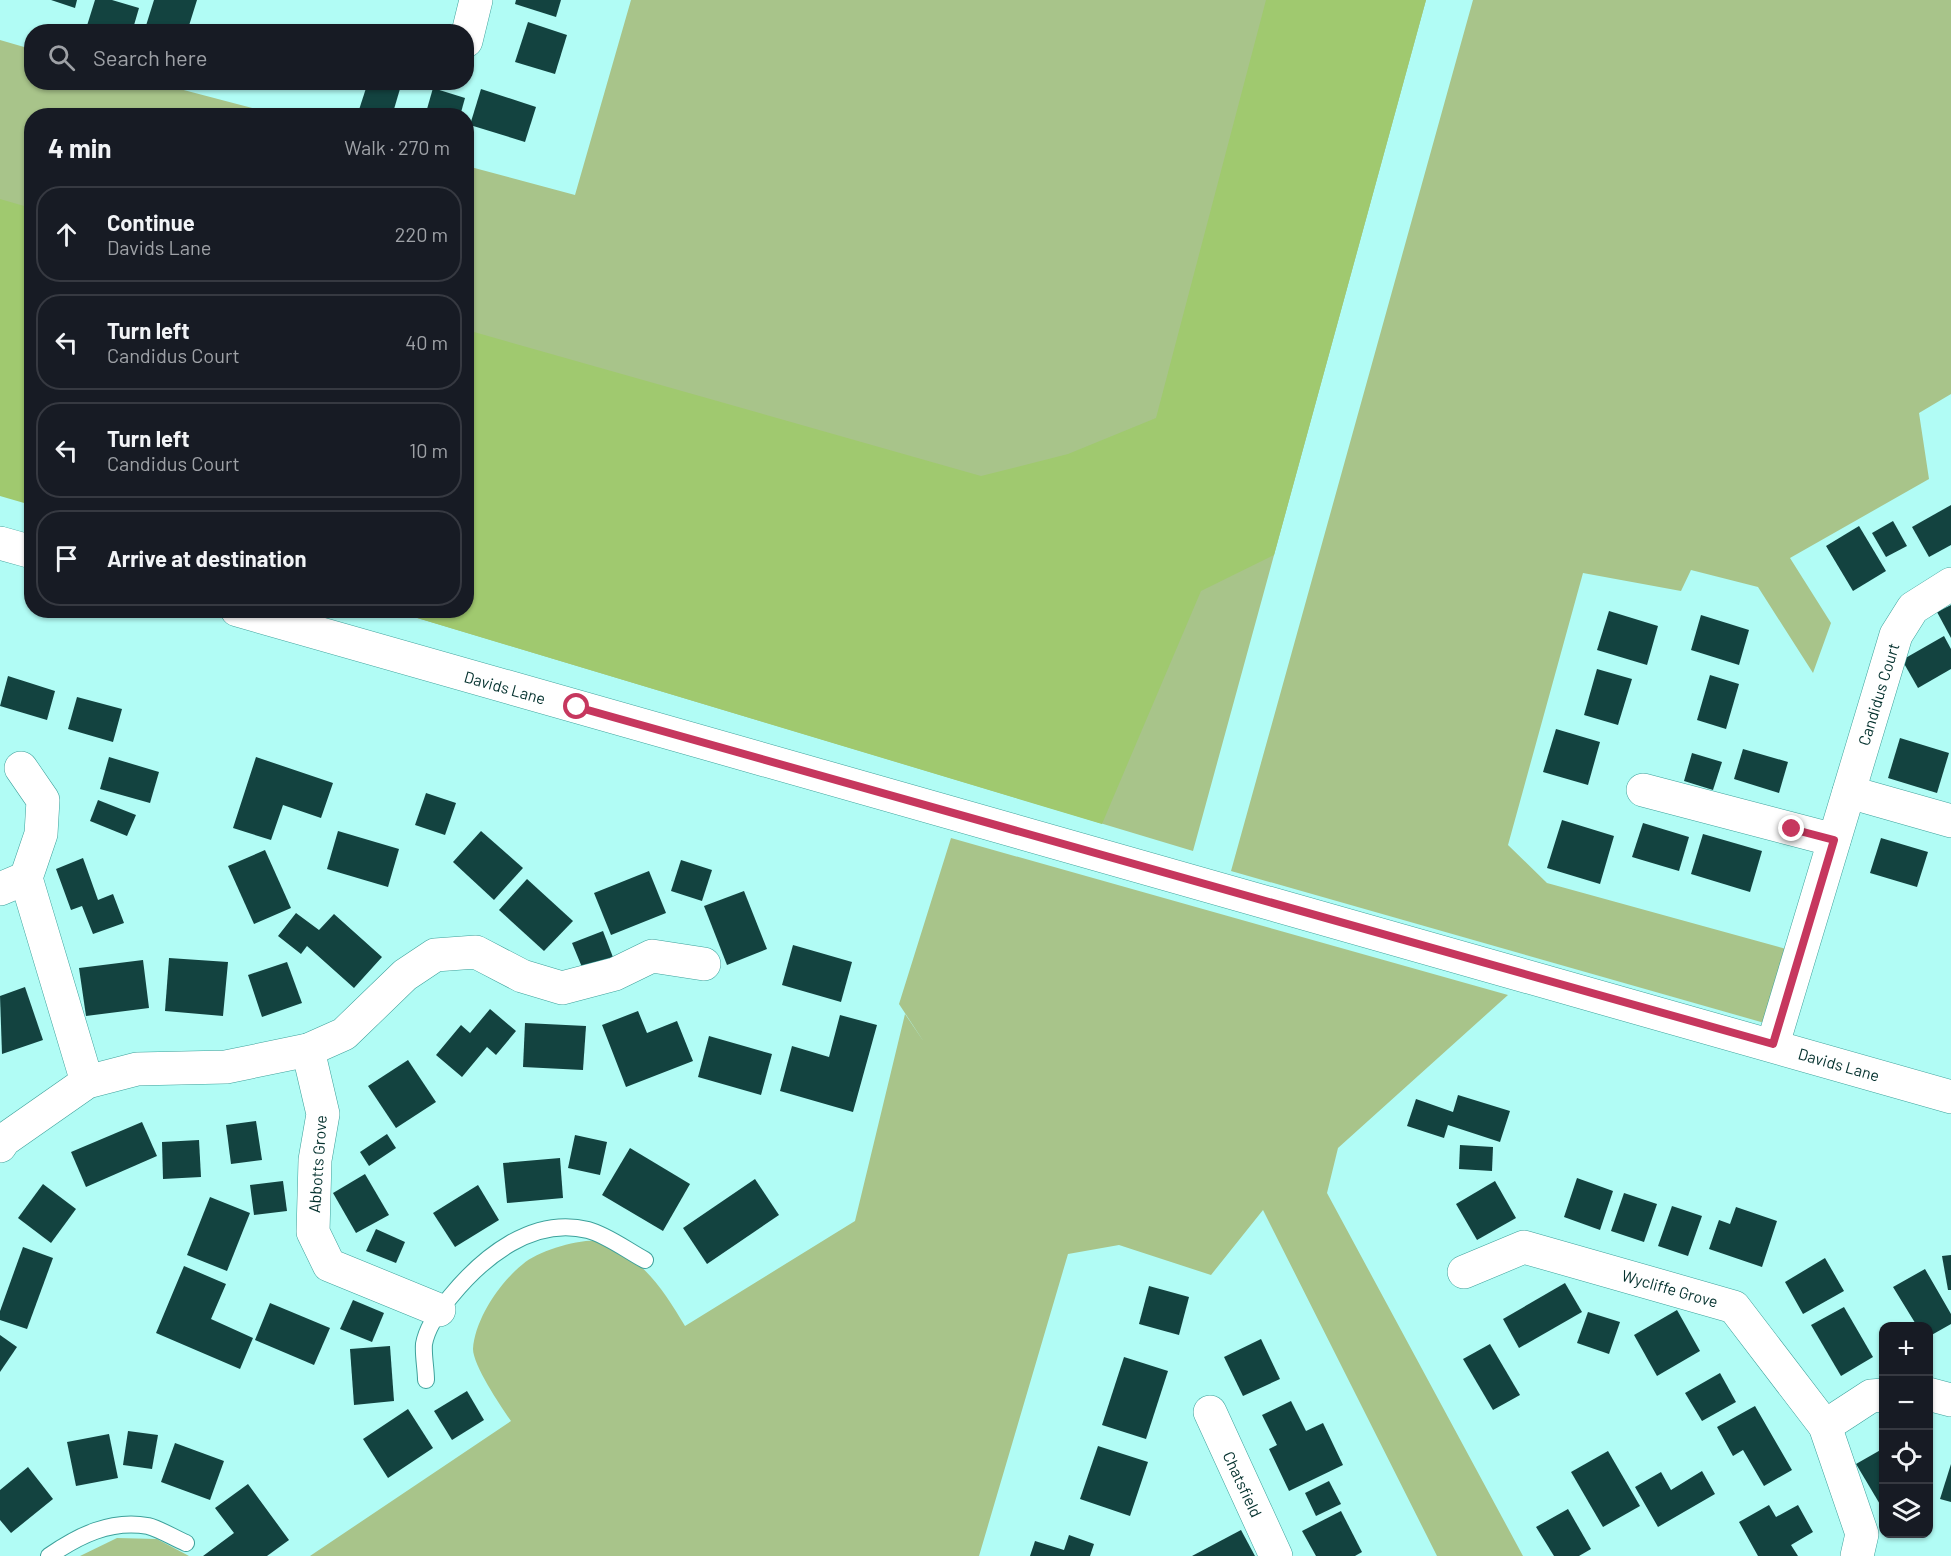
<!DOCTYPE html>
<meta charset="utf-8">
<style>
:root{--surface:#171b24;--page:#20242c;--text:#f1f3f6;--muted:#9ea1a6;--line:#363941}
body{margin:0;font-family:Barlow,sans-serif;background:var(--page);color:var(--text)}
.controls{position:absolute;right:18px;bottom:18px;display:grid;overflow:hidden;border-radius:12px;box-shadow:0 2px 4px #0004}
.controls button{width:54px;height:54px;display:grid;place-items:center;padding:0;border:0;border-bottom:2px solid var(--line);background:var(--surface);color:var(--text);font:30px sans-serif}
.stop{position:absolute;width:18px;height:18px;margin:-14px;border:4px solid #c6375e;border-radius:50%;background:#fff}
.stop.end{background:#c6375e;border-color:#fff;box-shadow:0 2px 6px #0008}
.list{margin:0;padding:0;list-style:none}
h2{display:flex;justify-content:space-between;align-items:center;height:78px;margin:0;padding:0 24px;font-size:26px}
h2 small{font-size:20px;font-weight:400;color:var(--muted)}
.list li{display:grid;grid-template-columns:39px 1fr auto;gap:18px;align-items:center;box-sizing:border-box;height:96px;margin:0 12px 12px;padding:0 12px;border:2px solid var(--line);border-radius:24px}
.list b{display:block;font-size:22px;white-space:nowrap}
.list p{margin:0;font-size:20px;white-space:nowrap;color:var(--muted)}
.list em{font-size:20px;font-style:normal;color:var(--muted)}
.icon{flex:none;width:33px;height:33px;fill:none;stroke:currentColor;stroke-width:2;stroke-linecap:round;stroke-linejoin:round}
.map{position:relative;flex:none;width:1951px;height:1556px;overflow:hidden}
.search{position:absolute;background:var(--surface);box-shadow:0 2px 4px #0004;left:24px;top:24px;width:450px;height:66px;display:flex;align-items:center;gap:15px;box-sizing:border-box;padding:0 21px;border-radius:24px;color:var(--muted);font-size:22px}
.panel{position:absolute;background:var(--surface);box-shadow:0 2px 4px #0004;left:24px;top:108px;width:450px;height:510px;border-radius:24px}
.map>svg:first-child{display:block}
</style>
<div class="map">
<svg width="1951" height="1556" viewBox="0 0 1951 1556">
<rect width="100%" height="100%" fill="#b1fcf5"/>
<!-- green -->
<g fill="#a8c48a">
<polygon points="631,0 1426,0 1193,851 394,611 466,610 467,166 575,195"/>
<polygon points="1473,0 1951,0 1951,394 1919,413 1929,479 1790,558 1831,623 1813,673 1758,587 1691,570 1681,591 1583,573 1508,845 1547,883 1790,950 1768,1024 1231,871"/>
<polygon points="0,40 31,49 32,82 157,83 279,115 32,116 31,501 0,492"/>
<path d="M951,838L1508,995L1338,1148L1327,1193L1523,1556H1437L1263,1210L1211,1275L1119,1245L1068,1254L979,1556H310L511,1421C501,1407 473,1365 473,1349C475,1319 500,1282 523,1264C538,1251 581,1238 601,1241C606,1242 612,1247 617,1249C649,1267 667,1296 685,1326L855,1221L905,1014L924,1042L899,1004Z"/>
<polygon points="117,1538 157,1539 189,1556 80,1556"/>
</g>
<!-- forest -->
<g fill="#a0c96f">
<polygon points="1266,0 1426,0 1274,555 1201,591 1102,824 394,611 466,610 467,330 981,476 1068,454 1156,418"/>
<polygon points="0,199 31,208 31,505 0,496"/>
</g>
<!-- building -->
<g fill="#134340">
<polygon points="51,0 77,0 75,8"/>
<polygon points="95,0 112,0 139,8 132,32 85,32"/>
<polygon points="154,0 197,0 187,32 144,32"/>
<polygon points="516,0 561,0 556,17 515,4"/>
<polygon points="528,22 567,35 555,74 515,62"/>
<polygon points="368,82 402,82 392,116 357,116"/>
<polygon points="433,88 465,98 460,116 425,116"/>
<polygon points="481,89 536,107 525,142 470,125"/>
<polygon points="1951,505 1951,545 1929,557 1912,527"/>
<polygon points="1893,521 1907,546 1886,557 1872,533"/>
<polygon points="1859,526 1886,571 1853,591 1826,546"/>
<polygon points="1951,605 1951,638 1937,612"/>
<polygon points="1609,611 1658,626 1647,665 1597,650"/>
<polygon points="1701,615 1749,630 1739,665 1691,650"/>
<polygon points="1944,636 1951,649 1951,669 1918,688 1902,660"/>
<polygon points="1597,669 1632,679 1618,725 1584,715"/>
<polygon points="1710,675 1739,684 1726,729 1697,720"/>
<polygon points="8,676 55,691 47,720 0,706"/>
<polygon points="77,697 122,709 113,742 68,729"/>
<polygon points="1556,729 1600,742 1588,785 1543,772"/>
<polygon points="1900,738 1949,753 1937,793 1888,778"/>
<polygon points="1743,749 1788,762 1779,793 1734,779"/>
<polygon points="1692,753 1722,762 1713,790 1684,781"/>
<polygon points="109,757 159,772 150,803 100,789"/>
<polygon points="256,757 333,783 321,818 283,805 271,840 233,828"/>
<polygon points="426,793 456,803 445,835 415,825"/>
<polygon points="98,800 136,815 127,836 90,821"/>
<polygon points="1562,820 1614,836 1600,884 1547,868"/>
<polygon points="1643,823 1689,837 1679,871 1632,857"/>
<polygon points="338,831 399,849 388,887 327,869"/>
<polygon points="481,831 523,868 494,900 453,862"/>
<polygon points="1703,834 1762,851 1750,892 1691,874"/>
<polygon points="1881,838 1928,852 1917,887 1870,873"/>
<polygon points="265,850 291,908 254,924 228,866"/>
<polygon points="83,858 98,900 113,894 124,923 93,934 82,906 71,910 56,869"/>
<polygon points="681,860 712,870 702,901 671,891"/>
<polygon points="649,871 666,913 611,935 594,893"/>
<polygon points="527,879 573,921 544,951 499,910"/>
<polygon points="744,891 767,949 727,965 704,906"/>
<polygon points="296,913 319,930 334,914 382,957 354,988 307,946 301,954 278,936"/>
<polygon points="603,931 614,960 584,972 572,943"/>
<polygon points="793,945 852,962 841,1002 782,985"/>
<polygon points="169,958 228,962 223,1016 165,1011"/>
<polygon points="143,960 149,1008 86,1016 79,968"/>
<polygon points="287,962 302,1003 262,1017 248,975"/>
<polygon points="25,987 43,1040 2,1054 0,996"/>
<polygon points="490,1009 516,1031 496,1055 487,1047 462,1077 436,1055 461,1025 470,1033"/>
<polygon points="638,1011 647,1033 677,1021 693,1061 626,1087 602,1025"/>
<polygon points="840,1015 877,1025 853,1112 780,1091 792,1046 829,1057"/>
<polygon points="525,1023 586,1026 583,1070 523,1067"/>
<polygon points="709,1036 772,1054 761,1095 698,1077"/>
<polygon points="408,1060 436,1102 396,1128 368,1086"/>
<polygon points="1458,1095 1510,1111 1500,1142 1448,1125 1444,1138 1407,1126 1416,1099 1453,1112"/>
<polygon points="256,1121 262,1160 231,1164 226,1125"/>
<polygon points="142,1122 157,1156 86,1187 71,1152"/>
<polygon points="387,1134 396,1148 369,1166 360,1152"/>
<polygon points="575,1135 607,1142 600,1175 568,1168"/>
<polygon points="199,1140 201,1177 163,1179 162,1142"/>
<polygon points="1460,1145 1493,1147 1492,1171 1459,1169"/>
<polygon points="630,1148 690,1184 663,1231 602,1195"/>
<polygon points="560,1158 563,1198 507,1203 503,1163"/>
<polygon points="365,1174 389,1215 356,1233 333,1193"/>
<polygon points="1577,1178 1613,1191 1600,1230 1564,1217"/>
<polygon points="755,1179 779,1215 707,1264 683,1228"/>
<polygon points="283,1181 287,1211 254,1215 250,1185"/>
<polygon points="1495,1181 1516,1218 1477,1240 1456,1204"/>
<polygon points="43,1184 76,1209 51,1243 18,1218"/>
<polygon points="478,1185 499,1220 455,1247 433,1213"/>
<polygon points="1624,1193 1657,1204 1644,1242 1611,1231"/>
<polygon points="210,1197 250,1213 227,1271 187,1255"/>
<polygon points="1672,1206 1702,1216 1688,1256 1658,1246"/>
<polygon points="1736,1207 1777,1221 1762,1267 1709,1249 1719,1220 1730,1224"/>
<polygon points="376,1229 405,1242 396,1263 366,1251"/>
<polygon points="23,1247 53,1258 27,1329 0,1320 0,1311"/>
<polygon points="1951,1255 1951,1290 1948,1290 1942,1256"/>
<polygon points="1825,1258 1844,1291 1803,1314 1785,1282"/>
<polygon points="184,1266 226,1284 211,1319 253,1338 240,1369 156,1333"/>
<polygon points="1925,1269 1951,1314 1951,1324 1928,1337 1928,1326 1917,1326 1893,1287"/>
<polygon points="1565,1283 1582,1312 1519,1348 1503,1319"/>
<polygon points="1149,1286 1189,1297 1179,1335 1139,1324"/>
<polygon points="353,1300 384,1313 372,1342 340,1329"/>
<polygon points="270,1303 330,1328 314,1365 255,1340"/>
<polygon points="1844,1307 1873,1357 1841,1376 1811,1325"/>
<polygon points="1677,1310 1700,1351 1657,1376 1634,1335"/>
<polygon points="1588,1312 1620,1322 1609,1354 1577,1343"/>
<polygon points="0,1335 17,1347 0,1372"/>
<polygon points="1261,1339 1280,1379 1243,1396 1224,1357"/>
<polygon points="1490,1344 1520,1395 1493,1410 1463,1359"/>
<polygon points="390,1346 394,1401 354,1405 350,1349"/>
<polygon points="1124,1357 1168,1371 1146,1439 1102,1425"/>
<polygon points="1720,1373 1736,1402 1702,1421 1685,1393"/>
<polygon points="467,1391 484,1420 452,1440 434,1411"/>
<polygon points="1291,1401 1306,1431 1323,1423 1343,1465 1289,1491 1269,1449 1277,1445 1262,1415"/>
<polygon points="1755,1406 1792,1470 1764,1486 1743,1450 1733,1456 1717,1427"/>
<polygon points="408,1409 433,1448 388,1478 363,1439"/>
<polygon points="128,1431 158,1435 152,1469 123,1465"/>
<polygon points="109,1434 118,1478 76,1486 67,1442"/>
<polygon points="175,1443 224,1461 210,1500 161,1482"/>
<polygon points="1098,1446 1148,1462 1130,1516 1080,1499"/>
<polygon points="1884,1448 1884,1511 1856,1464"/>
<polygon points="1608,1451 1640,1506 1603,1527 1571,1472"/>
<polygon points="1951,1464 1951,1502 1940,1499"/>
<polygon points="28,1467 53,1499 11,1533 0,1520 0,1490"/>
<polygon points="1702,1471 1715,1494 1658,1527 1635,1487 1661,1472 1671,1490"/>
<polygon points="1329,1481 1341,1504 1316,1516 1305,1493"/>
<polygon points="248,1484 289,1540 267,1556 203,1556 234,1533 215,1508"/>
<polygon points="1769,1505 1776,1517 1798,1505 1813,1532 1791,1545 1798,1556 1758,1556 1739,1522"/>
<polygon points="1568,1509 1591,1549 1579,1556 1554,1556 1536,1527"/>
<polygon points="1341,1511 1362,1552 1355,1556 1316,1556 1302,1531"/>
<polygon points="1241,1530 1255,1556 1192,1556"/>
<polygon points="1069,1535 1094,1544 1090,1556 1030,1556 1035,1541 1064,1550"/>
</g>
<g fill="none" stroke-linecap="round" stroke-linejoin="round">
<!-- service casing -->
<g stroke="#3da19b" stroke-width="18">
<g id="service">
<path d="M426,1380C426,1369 423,1355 424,1344C427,1327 440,1309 451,1296C483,1257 533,1216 588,1230C607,1235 628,1251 645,1260"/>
<path d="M49,1556C78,1536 111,1519 148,1526C160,1529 174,1538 186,1543"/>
</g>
</g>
<!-- minor casing -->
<g stroke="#3da19b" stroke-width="34">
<g id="minor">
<polyline points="466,41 476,0"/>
<polyline points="21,768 43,800 41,834 26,878 87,1082"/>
<polyline points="1643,790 1834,840"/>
<polyline points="1849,792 1951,821"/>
<polyline points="0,889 26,878"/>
<polyline points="1773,1044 1896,635 1913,608 1951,584"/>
<polyline points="308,1050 323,1114 315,1160 313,1232 329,1265 439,1310"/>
<polyline points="0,1146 4,1140 87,1082 137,1069 226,1067 308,1050 344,1034 405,975 435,955 476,952 522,976 562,988 615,974 652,956 704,964"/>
<polyline points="1464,1272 1524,1247 1734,1307 1825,1426 1862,1534 1857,1556"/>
<polyline points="1928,1394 1951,1400"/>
<polyline points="1210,1412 1276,1556"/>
<polyline points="1825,1426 1871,1396 1884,1395"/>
</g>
</g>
<!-- tertiary casing -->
<g stroke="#3da19b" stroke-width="34">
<g id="tertiary">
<polyline points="0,543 32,552"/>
<polyline points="237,610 1951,1097"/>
</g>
</g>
<!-- service -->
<use href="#service" stroke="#fff" stroke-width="16"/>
<!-- minor -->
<use href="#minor" stroke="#fff" stroke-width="33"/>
<!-- tertiary -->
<use href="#tertiary" stroke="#fff" stroke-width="33"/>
</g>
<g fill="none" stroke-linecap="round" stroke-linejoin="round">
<!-- route -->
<polyline stroke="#c6375e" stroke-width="8" points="577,707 1773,1044 1834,840 1792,829"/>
</g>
<g text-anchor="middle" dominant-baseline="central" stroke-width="6" stroke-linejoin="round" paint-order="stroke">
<!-- street labels -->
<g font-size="16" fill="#03302d" stroke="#fff">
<text transform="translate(505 687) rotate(16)">Davids Lane</text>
<text transform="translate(1878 694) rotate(-73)">Candidus Court</text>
<text transform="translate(1839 1064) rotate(16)">Davids Lane</text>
<text transform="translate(317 1164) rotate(-86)">Abbotts Grove</text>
<text transform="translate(1670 1288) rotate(16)">Wycliffe Grove</text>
<text transform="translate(1243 1484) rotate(65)">Chatsfield</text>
</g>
</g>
</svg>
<div class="controls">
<button>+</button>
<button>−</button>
<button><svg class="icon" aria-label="locate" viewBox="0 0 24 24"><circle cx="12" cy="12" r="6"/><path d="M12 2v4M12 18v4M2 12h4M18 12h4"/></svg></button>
<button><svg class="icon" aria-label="layers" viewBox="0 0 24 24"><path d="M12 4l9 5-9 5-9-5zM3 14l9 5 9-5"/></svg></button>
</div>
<div class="stop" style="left:577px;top:707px"></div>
<div class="stop end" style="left:1792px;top:829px"></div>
<div class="search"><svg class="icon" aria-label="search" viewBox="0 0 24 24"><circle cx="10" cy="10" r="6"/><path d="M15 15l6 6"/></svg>Search here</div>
<section class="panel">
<h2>4 min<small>Walk · 270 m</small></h2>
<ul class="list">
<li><svg class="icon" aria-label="ahead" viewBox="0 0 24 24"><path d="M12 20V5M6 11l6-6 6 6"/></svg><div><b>Continue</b><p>Davids Lane</p></div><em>220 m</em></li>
<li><svg class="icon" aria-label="left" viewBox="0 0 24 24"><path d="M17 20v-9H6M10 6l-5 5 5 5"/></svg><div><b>Turn left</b><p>Candidus Court</p></div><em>40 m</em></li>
<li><svg class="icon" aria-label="left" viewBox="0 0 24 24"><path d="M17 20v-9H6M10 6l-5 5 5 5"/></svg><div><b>Turn left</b><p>Candidus Court</p></div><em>10 m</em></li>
<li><svg class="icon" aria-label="arrive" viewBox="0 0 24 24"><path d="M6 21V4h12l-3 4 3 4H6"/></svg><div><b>Arrive at destination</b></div></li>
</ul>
</section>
</div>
